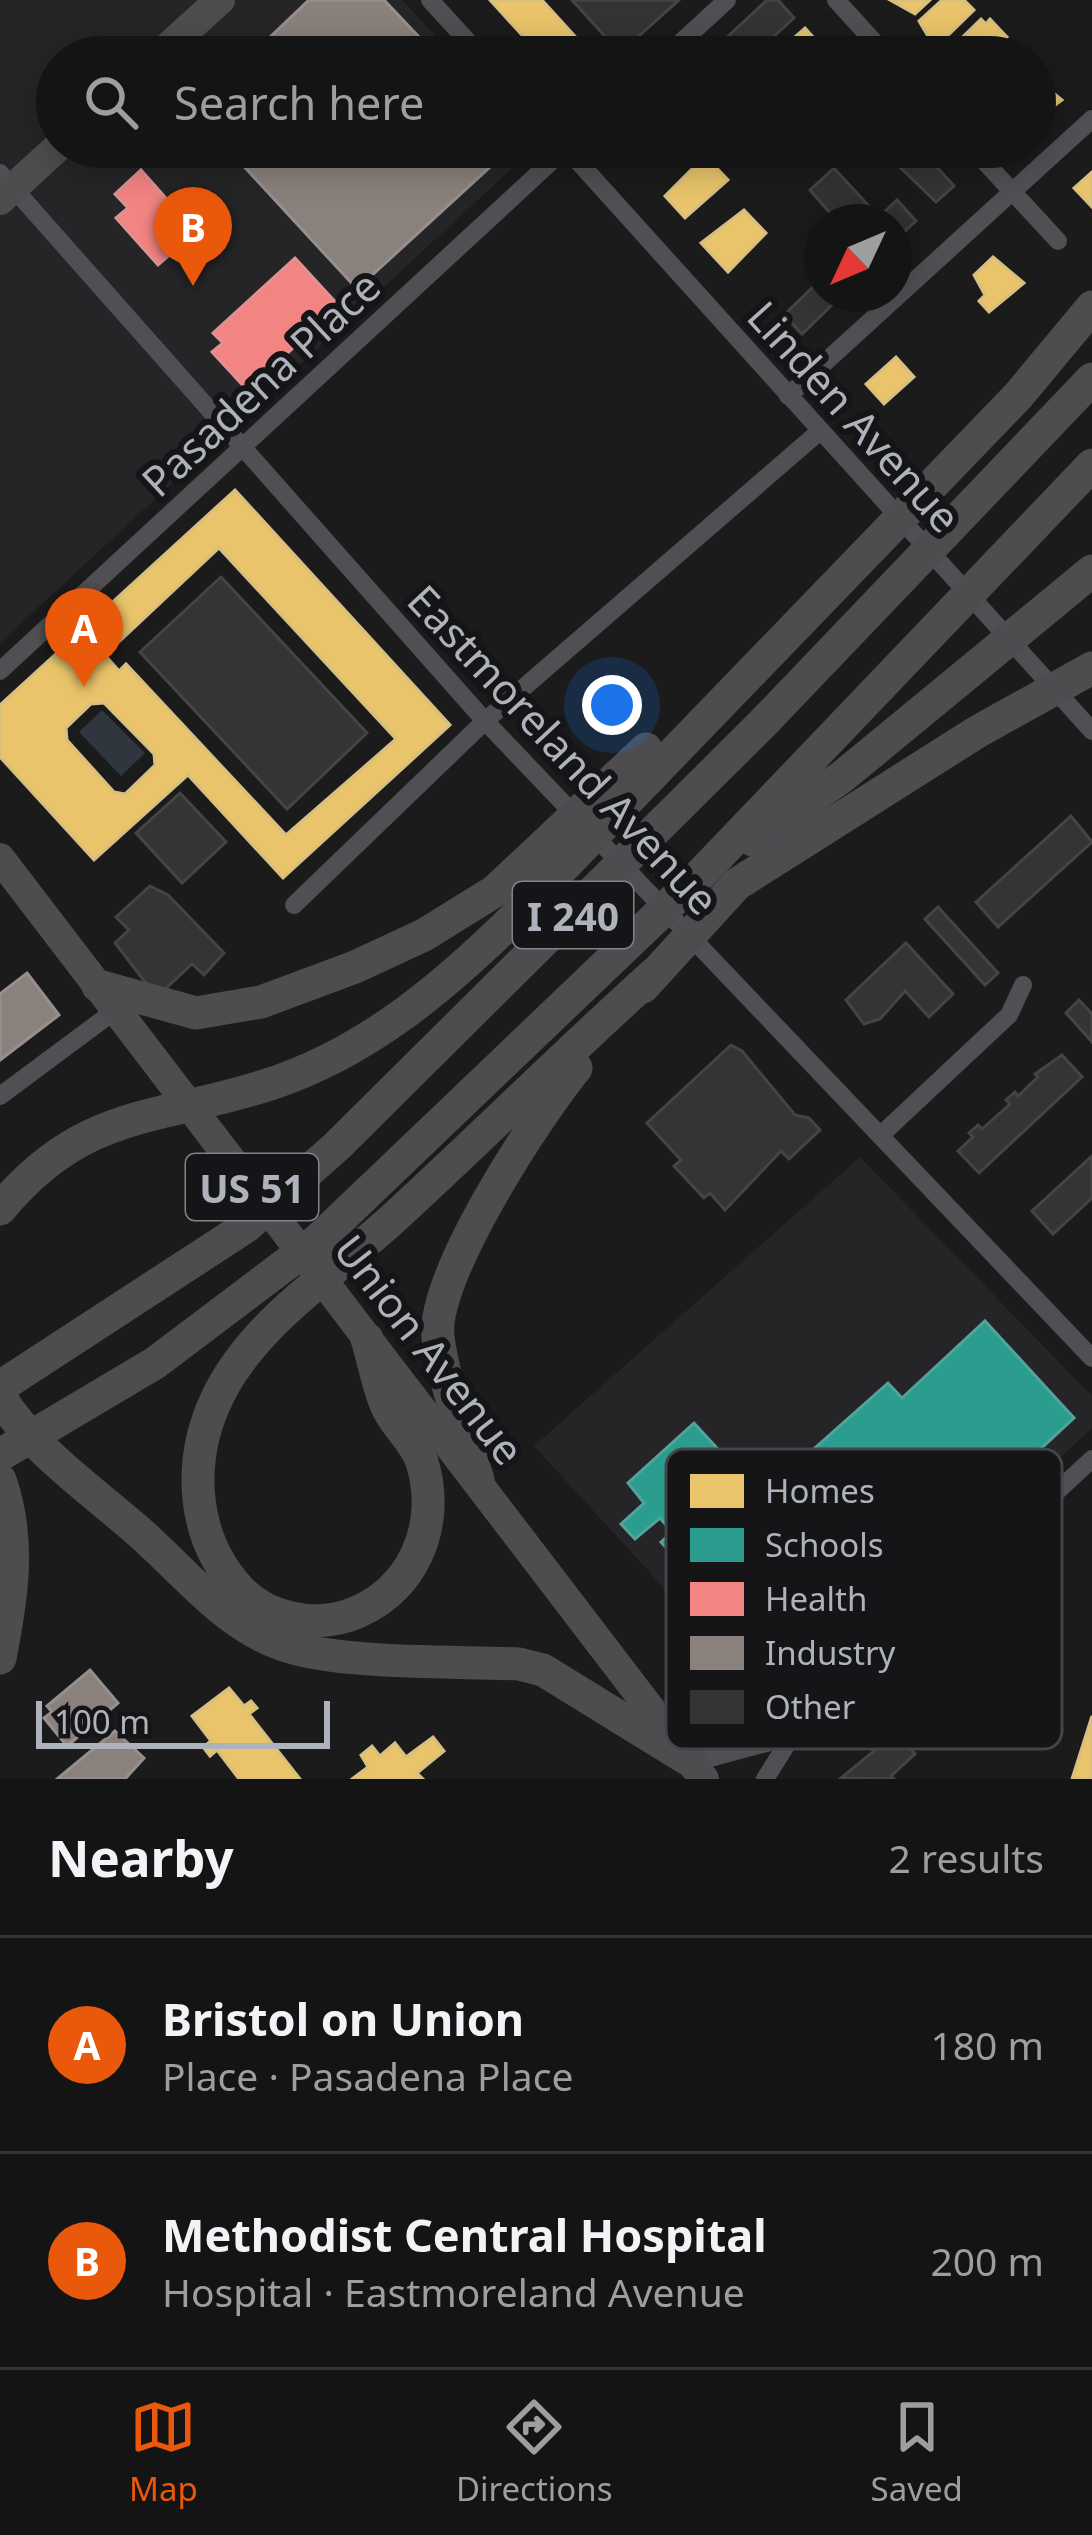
<!DOCTYPE html>
<meta charset="utf-8">
<style>
:root{--surface:#141414;--page:#212122;--text:#f1f3f6;--muted:#9d9ea0;--line:#333334;--accent:#ea580c}
body{margin:0;font-family:"Noto Sans",sans-serif;background:var(--page);color:var(--text)}
.compass{position:absolute;left:804px;top:204px;width:108px;height:108px;border-radius:50%;background:var(--surface);box-shadow:0 6px 30px #0003;rotate:226deg}
.scale{position:absolute;left:36px;bottom:30px;width:294px;box-sizing:border-box;padding-left:12px;border:6px solid #aeb2bb;border-top:0;font-size:33px;line-height:42px;white-space:nowrap;color:#aeb2bb;-webkit-text-stroke:9px #151517;paint-order:stroke}
.you{position:absolute;left:612px;top:705px;width:42px;height:42px;margin:-30px;border:9px solid #fff;border-radius:50%;background:#1a73e8;box-shadow:0 0 0 18px #1a73e833}
.badge{display:grid;place-items:center;width:78px;height:78px;border-radius:50%;background:var(--accent);color:#fff;font-size:39px;font-weight:700}
.pin{position:absolute;translate:-50% -99px;filter:drop-shadow(0 3px 6px #0008)}
.pin::after{content:'';position:absolute;top:63px;width:42px;height:36px;background:inherit;clip-path:polygon(0 0,100% 0,50% 100%)}
.list{margin:0;padding:0;list-style:none}
h2{display:flex;justify-content:space-between;align-items:center;height:156px;margin:0;padding:0 48px;font-size:51px}
h2 small{font-size:39px;font-weight:400;color:var(--muted)}
.list li{display:grid;grid-template-columns:78px 1fr auto;gap:36px;align-items:center;box-sizing:border-box;height:216px;padding:0 48px;border-top:3px solid var(--line)}
.list b{display:block;font-size:45px;white-space:nowrap}
.list p{margin:0;font-size:39px;white-space:nowrap;color:var(--muted)}
.list em{font-size:39px;font-style:normal;color:var(--muted)}
.icon{flex:none;width:66px;height:66px;fill:none;stroke:currentColor;stroke-width:2;stroke-linecap:round;stroke-linejoin:round}
.map{position:relative;flex:none;width:1092px;height:1779px;overflow:hidden}
.search{position:absolute;background:var(--surface);box-shadow:0 6px 30px #0003;left:36px;right:36px;top:36px;height:132px;display:flex;align-items:center;gap:30px;box-sizing:border-box;padding:0 42px;border-radius:66px;color:var(--muted);font-size:45px}
.sheet{height:588px;background:var(--surface)}
nav{display:flex;justify-content:space-around;align-items:center;box-sizing:border-box;height:168px;border-top:3px solid var(--line);background:var(--surface);font-size:33px;color:var(--muted)}
nav a{display:grid;justify-items:center;gap:6px}
nav .on{color:var(--accent)}
.map>svg:first-child{display:block}
</style>
<div class="map">
<svg width="1092" height="1779" viewBox="0 0 1092 1779">
<rect width="100%" height="100%" fill="#1b1b1b"/>
<!-- built -->
<g fill="#252527">
<polygon points="0,0 402,0 456,57 57,57 57,147 535,147 0,643"/>
<polygon points="860,1157 1092,1396 1092,1428 783,1718 534,1446"/>
</g>
<!-- water -->
<polygon fill="#2f363d" points="102,710 145,753 121,776 79,732"/>
<!-- homes -->
<g fill="#e9c46a" stroke="#d7bf82" stroke-width="3" fill-rule="evenodd">
<polygon points="490,0 542,0 593,56 542,57"/>
<polygon points="890,0 930,0 915,14"/>
<polygon points="942,0 964,0 974,10 935,48 919,21"/>
<polygon points="981,19 986,24 990,19 1007,37 996,49 988,57 942,57"/>
<polygon points="805,28 824,49 820,57 772,57"/>
<polygon points="1036,79 1062,100 1035,120 1035,80"/>
<polygon points="726,147 710,161 728,180 685,218 665,196 697,164 702,165 685,149"/>
<polygon points="1092,172 1092,207 1074,188"/>
<polygon points="744,210 766,233 728,272 701,243"/>
<polygon points="993,257 1024,283 989,312 979,301 985,295 974,275"/>
<polygon points="896,357 914,377 884,404 866,384"/>
<path d="M235,490L450,725L283,878L188,775L94,860L0,757V705ZM219,548L396,739L286,835L126,664L119,671L105,655ZM104,703L154,754L155,765L125,794L114,792L67,740L66,728L91,704Z"/>
<polygon points="229,1688 244,1706 251,1701 257,1708 249,1714 300,1779 239,1779 217,1750 210,1756 203,1747 211,1741 192,1716"/>
<polygon points="1092,1716 1092,1779 1072,1779"/>
<polygon points="433,1737 444,1751 417,1773 423,1779 352,1779 368,1767 361,1755 372,1746 380,1756 395,1743 406,1757"/>
</g>
<!-- schools -->
<path fill="#2a9d8f" stroke="#52a39c" stroke-width="3" fill-rule="evenodd" d="M985,1321L1074,1418L876,1601L852,1575L823,1602L845,1626L775,1690L703,1611L769,1550L762,1542L750,1553L739,1541L696,1580L661,1542L672,1532L660,1518L635,1539L621,1524L644,1503L628,1483L694,1423L761,1496L888,1383L902,1398ZM781,1510L796,1526L791,1530L776,1514Z"/>
<!-- health -->
<g fill="#f28482" stroke="#de9293" stroke-width="3">
<polygon points="141,170 196,232 158,265 116,218 128,208 115,194"/>
<polygon points="295,258 339,306 247,390 212,352 223,343 213,333"/>
</g>
<!-- industry -->
<g fill="#8a817c" stroke="#95908f" stroke-width="3">
<polygon points="309,0 384,0 438,57 249,57"/>
<polygon points="226,147 512,147 357,289"/>
<polygon points="27,973 59,1015 0,1060 0,994"/>
<polygon points="90,1670 118,1703 67,1746 44,1718 52,1712 47,1706"/>
<polygon points="115,1731 144,1758 125,1779 57,1779"/>
</g>
<!-- building -->
<g fill="#343435" stroke="#444447" stroke-width="3">
<polygon points="572,0 679,0 620,53"/>
<polygon points="767,0 778,0 794,18 751,57 740,57 724,40"/>
<polygon points="879,147 920,149 954,186 936,202"/>
<polygon points="834,168 879,217 897,200 916,221 894,241 894,222 838,222 810,190"/>
<polygon points="821,279 822,294 839,298 802,334 784,315"/>
<polygon points="221,577 367,733 287,809 140,652"/>
<polygon points="180,793 226,842 182,883 136,833"/>
<polygon points="1071,816 1092,842 998,927 976,902"/>
<polygon points="150,886 168,895 224,953 204,975 192,964 163,991 145,982 115,943 129,930 116,917"/>
<polygon points="938,907 998,973 985,985 925,919"/>
<polygon points="906,943 953,994 929,1017 905,991 880,1019 864,1024 846,1000"/>
<polygon points="1079,1000 1092,1014 1092,1042 1066,1013"/>
<polygon points="731,1045 742,1051 795,1115 809,1118 820,1130 789,1159 781,1151 725,1210 710,1193 704,1198 674,1166 681,1160 647,1123"/>
<polygon points="1062,1055 1082,1077 979,1173 958,1151 973,1137 969,1133 978,1125 982,1129 1010,1104 1006,1100 1015,1092 1018,1096 1038,1077 1035,1074"/>
<polygon points="1092,1156 1092,1198 1053,1234 1032,1211"/>
<polygon points="896,1733 915,1754 891,1776 894,1779 841,1778"/>
</g>
<g fill="none" stroke-linecap="round" stroke-linejoin="round">
<!-- street -->
<g stroke="#505054" stroke-width="18">
<polyline points="430,0 482,57"/>
<polyline points="836,0 888,57"/>
<polyline points="665,57 727,0"/>
<polyline points="565,147 1092,731"/>
<polyline points="971,147 1058,241"/>
<polyline points="0,173 485,721 1092,1358"/>
<polyline points="788,396 1092,119"/>
<polyline points="0,671 567,147"/>
<polyline points="294,905 485,721 820,431"/>
<polyline points="0,1096 117,1009"/>
<polyline points="883,1133 1009,1015 1023,985"/>
<polyline points="688,1764 792,1736"/>
<polyline points="765,1779 792,1736 1092,1459"/>
</g>
<!-- primary -->
<g stroke="#4d4d50" stroke-width="30">
<polyline points="157,57 220,0"/>
<polyline points="0,200 58,147"/>
<polyline points="0,858 704,1779"/>
</g>
<!-- highway -->
<g stroke="#4d4d50" stroke-width="33">
<polyline points="753,840 843,776 1092,571"/>
<polyline points="98,986 196,1013 261,1002 355,967 424,935 495,891 646,749"/>
<polyline points="643,987 737,884 977,732 1092,668"/>
<path d="M0,1209C83,1109 154,1121 267,1085C365,1054 444,987 515,917L1018,396L1092,307"/>
<path d="M367,1339C374,1361 378,1388 388,1409C397,1427 416,1443 422,1462C442,1526 412,1595 347,1616C310,1627 266,1618 239,1589C190,1535 187,1458 219,1394C257,1319 337,1271 397,1215C484,1135 567,1052 655,973"/>
<polyline points="0,1387 247,1226 337,1146 762,724 1092,379"/>
<path d="M0,1397C35,1452 89,1488 138,1531C183,1570 223,1623 281,1644C336,1665 457,1661 519,1664L543,1670L689,1760"/>
<polyline points="0,1455 155,1363 318,1240 701,874 1092,465"/>
<path d="M0,1480C21,1540 12,1597 0,1658"/>
<path d="M478,1480C464,1434 444,1384 438,1337C431,1277 537,1116 576,1068"/>
</g>
</g>
<g text-anchor="middle" dominant-baseline="central" stroke-width="12" stroke-linejoin="round" paint-order="stroke">
<!-- shield labels -->
<g fill="#151517" stroke="#80838a" stroke-width="3">
<rect x="513" y="882" width="120" height="66" rx="9"/>
<rect x="186" y="1154" width="132" height="66" rx="9"/>
</g>
<g font-size="39" font-weight="bold" fill="#aeb2bb">
<text x="573" y="915">I 240</text>
<text x="252" y="1187">US 51</text>
</g>
<!-- street labels -->
<g font-size="42" fill="#aeb2bb" stroke="#151517">
<text transform="translate(260 383) rotate(-43)">Pasadena Place</text>
<text transform="translate(855 416) rotate(48)">Linden Avenue</text>
<text transform="translate(564 749) rotate(47)">Eastmoreland Avenue</text>
<text transform="translate(430 1349) rotate(52)">Union Avenue</text>
</g>
</g>
<!-- legend -->
<rect x="666" y="1449" width="396" height="300" rx="18" fill="#151517" stroke="#434448" stroke-width="3"/>
<rect x="690" y="1474" width="54" height="34" fill="#e9c46a"/>
<rect x="690" y="1528" width="54" height="34" fill="#2a9d8f"/>
<rect x="690" y="1582" width="54" height="34" fill="#f28482"/>
<rect x="690" y="1636" width="54" height="34" fill="#8a817c"/>
<rect x="690" y="1690" width="54" height="34" fill="#343435"/>
<g font-size="33" fill="#aeb2bb">
<text x="765" y="1503">Homes</text>
<text x="765" y="1557">Schools</text>
<text x="765" y="1611">Health</text>
<text x="765" y="1665">Industry</text>
<text x="765" y="1719">Other</text>
</g>
</svg>
<svg class="compass" viewBox="-18 -18 36 36"><path d="M0-13l5 13h-10z" fill="#e53935"/><path d="M0 13l5-13h-10z" fill="#9d9ea0"/></svg>
<div class="scale">100 m</div>
<div class="you"></div>
<div class="pin badge" style="left:84px;top:687px">A</div>
<div class="pin badge" style="left:193px;top:286px">B</div>
<div class="search"><svg class="icon" aria-label="search" viewBox="0 0 24 24"><circle cx="10" cy="10" r="6"/><path d="M15 15l6 6"/></svg>Search here</div>
</div>
<section class="sheet">
<h2>Nearby<small>2 results</small></h2>
<ul class="list">
<li><span class="badge">A</span><div><b>Bristol on Union</b><p>Place · Pasadena Place</p></div><em>180 m</em></li>
<li><span class="badge">B</span><div><b>Methodist Central Hospital</b><p>Hospital · Eastmoreland Avenue</p></div><em>200 m</em></li>
</ul>
</section>
<nav>
<a class="on"><svg class="icon" aria-label="map" viewBox="0 0 24 24"><path d="M3 6l6-2 6 2 6-2v14l-6 2-6-2-6 2zM9 4v14M15 6v14"/></svg>Map</a>
<a><svg class="icon" aria-label="directions" viewBox="0 0 24 24"><path d="M12 3l9 9-9 9-9-9zM9 14v-3h6M13 9l2 2-2 2"/></svg>Directions</a>
<a><svg class="icon" aria-label="saved" viewBox="0 0 24 24"><path d="M7 4h10v16l-5-4-5 4z"/></svg>Saved</a>
</nav>
